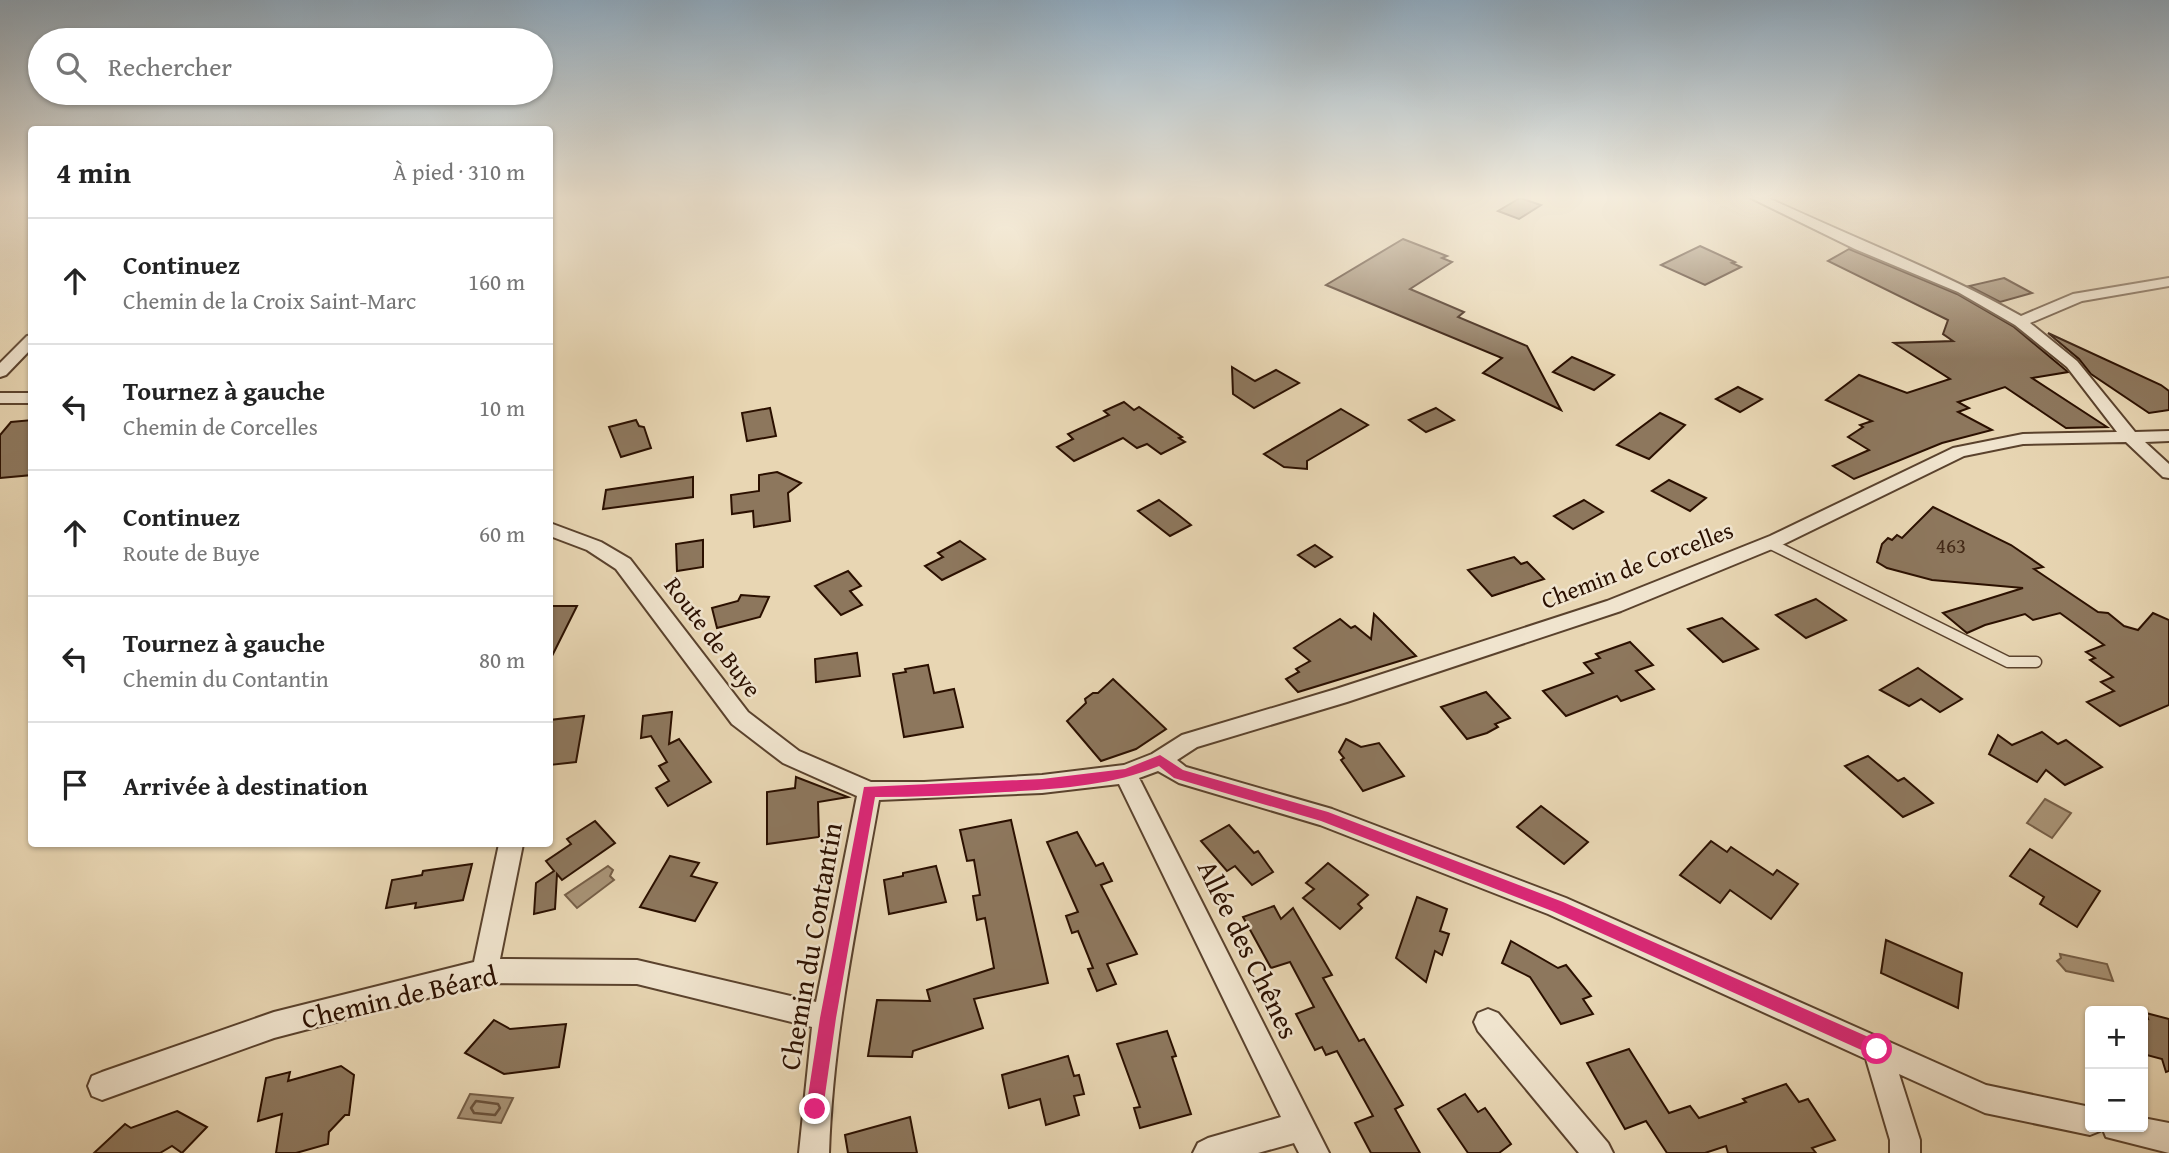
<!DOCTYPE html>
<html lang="fr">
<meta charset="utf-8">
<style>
:root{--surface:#fff;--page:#f2f2f2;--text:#222;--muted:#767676;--line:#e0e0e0}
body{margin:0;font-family:"Gentium Book Plus",serif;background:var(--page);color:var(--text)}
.controls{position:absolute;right:21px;bottom:21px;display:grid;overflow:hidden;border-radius:7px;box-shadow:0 2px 5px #0004}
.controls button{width:63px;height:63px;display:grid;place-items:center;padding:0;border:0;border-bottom:2px solid var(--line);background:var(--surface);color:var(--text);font:35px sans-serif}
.stop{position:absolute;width:21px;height:21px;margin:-16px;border:5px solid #db2777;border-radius:50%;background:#fff}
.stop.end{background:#db2777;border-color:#fff;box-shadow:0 2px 7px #0008}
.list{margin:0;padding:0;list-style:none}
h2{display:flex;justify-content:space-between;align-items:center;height:91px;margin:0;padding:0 28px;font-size:30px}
h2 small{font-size:23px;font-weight:400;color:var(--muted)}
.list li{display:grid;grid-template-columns:46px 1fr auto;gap:21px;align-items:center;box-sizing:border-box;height:126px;padding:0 28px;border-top:2px solid var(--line)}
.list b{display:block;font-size:26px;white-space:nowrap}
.list p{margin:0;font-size:23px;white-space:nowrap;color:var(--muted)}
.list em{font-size:23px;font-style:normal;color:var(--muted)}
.icon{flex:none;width:38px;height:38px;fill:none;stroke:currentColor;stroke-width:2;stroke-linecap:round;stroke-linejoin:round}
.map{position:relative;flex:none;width:2169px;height:1153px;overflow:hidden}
.search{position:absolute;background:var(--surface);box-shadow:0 2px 5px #0004;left:28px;top:28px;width:525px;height:77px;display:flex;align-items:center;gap:18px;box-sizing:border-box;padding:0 24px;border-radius:38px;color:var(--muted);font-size:26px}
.panel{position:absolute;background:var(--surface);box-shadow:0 2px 5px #0004;left:28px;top:126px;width:525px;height:721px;border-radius:7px}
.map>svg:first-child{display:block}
</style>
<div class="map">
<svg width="2169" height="1153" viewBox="0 0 2169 1153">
<rect width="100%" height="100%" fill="#e8d6b3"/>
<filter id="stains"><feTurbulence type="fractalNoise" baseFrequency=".00286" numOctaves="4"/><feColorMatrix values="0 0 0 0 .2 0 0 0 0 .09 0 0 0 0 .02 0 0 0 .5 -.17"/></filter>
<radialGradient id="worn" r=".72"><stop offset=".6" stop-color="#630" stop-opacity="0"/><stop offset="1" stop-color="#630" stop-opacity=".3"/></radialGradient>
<!-- water -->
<g fill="#a89376" stroke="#765f47" stroke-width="2">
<polygon points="2045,799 2071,813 2052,838 2027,823"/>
<polygon points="608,866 613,870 610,876 614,880 577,908 565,895"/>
<polygon points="2060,954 2107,964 2113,981 2066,971 2057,961 2061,958"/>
<polygon points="470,1094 513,1098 501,1123 458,1118"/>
</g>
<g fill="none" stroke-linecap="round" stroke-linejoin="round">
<!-- shore -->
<polygon stroke="#6a523b" stroke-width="2.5" points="476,1101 498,1104 500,1108 495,1115 474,1113 471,1108"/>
</g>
<!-- building -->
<g fill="#8d775d" stroke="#2b1000" stroke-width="2">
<polygon points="1520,198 1541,205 1519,219 1498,211"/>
<polygon points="1403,239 1447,256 1442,258 1452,262 1410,289 1464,312 1458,317 1527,346 1561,410 1483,373 1502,358 1326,285"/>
<polygon points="1700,246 1735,262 1732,263 1741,267 1705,285 1661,265"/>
<polygon points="1849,249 1957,294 2014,327 2068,372 2032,378 2107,427 2066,428 2005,387 1958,402 1969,408 1958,412 1992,430 1942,443 1854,479 1833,466 1869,450 1848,437 1863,427 1860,425 1872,421 1826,400 1859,375 1907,393 1950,379 1894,343 1953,341 1943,334 1948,320 1828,261"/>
<polygon points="2004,278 2032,293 2000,302 1969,286"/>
<polygon points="2048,333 2161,385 2169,391 2169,410 2149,413 2091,374 2079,359"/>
<polygon points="1572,357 1614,375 1594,390 1553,372"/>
<polygon points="1232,367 1255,381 1276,370 1299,383 1254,408 1233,394"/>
<polygon points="1738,387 1762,399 1740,412 1716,399"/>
<polygon points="1124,402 1134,410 1139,407 1182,437 1179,438 1185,442 1161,454 1147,444 1137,448 1123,438 1074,461 1057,447 1073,439 1068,434 1109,415 1104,411"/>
<polygon points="770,408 776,436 747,441 742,413"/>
<polygon points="1436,408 1454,420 1426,432 1409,420"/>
<polygon points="1341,409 1368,425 1307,461 1307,469 1284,467 1264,454"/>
<polygon points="1660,413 1685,425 1649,459 1617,445"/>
<polygon points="32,420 32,475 0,478 0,435 11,422"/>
<polygon points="636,420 639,426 644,427 651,448 621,457 609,427"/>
<polygon points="777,472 801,483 788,493 790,521 754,527 753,511 732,514 731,495 759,491 759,475"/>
<polygon points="693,477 693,497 603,509 606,490"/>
<polygon points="1669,480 1706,498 1690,511 1652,491"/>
<polygon points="1159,500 1176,513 1191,525 1170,536 1138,511"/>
<polygon points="1584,500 1603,512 1573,529 1554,516"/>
<polygon points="1933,507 2011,545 2043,567 2034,569 2098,612 2108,613 2124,626 2138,630 2153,613 2169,620 2169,705 2120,726 2087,702 2114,691 2101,682 2113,677 2090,660 2095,658 2086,652 2104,645 2060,613 2033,620 2025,614 1985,625 1967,633 1943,613 2023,588 1932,580 1887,568 1877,562 1882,544 1888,538 1892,540 1897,535 1902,538"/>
<polygon points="703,540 703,567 677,571 676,544"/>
<polygon points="960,541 985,559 942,580 925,566 943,557 938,553"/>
<polygon points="1315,545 1332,557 1315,567 1298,555"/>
<polygon points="1514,557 1521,564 1527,562 1544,579 1492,596 1468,570"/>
<polygon points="848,571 861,586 850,591 862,605 841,615 815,586"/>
<polygon points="741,595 769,597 760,617 717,628 712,608 738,601"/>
<polygon points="1816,599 1846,620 1806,638 1776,615"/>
<polygon points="550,606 577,606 550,660"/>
<polygon points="1374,614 1416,656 1298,692 1286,679 1299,672 1296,669 1310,661 1294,648 1340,619 1351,628 1355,626 1371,639"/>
<polygon points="1722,618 1758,649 1723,662 1688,629"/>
<polygon points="1630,642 1653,665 1636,671 1654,689 1621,701 1617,696 1566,716 1543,691 1593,673 1584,663 1600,658 1596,654"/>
<polygon points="857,653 860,676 816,682 815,659"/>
<polygon points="928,665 934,693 954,689 963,727 904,737 893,674 906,672 905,669"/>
<polygon points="1918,668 1962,699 1940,712 1921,699 1909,706 1880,690"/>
<polygon points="1113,679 1166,729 1136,749 1101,761 1067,721 1086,703 1085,699 1093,693 1098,693"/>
<polygon points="1486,692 1510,718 1495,724 1498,727 1487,733 1467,739 1441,707"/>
<polygon points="672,712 669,744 679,739 711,782 668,806 656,788 669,781 659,766 667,762 651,736 641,738 643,716"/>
<polygon points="584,716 576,762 550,765 550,720"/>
<polygon points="2042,732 2058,744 2066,740 2102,767 2065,785 2046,770 2037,782 1989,754 1998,735 2012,745"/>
<polygon points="1346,739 1361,747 1379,743 1404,776 1363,791 1341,760 1344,758 1339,752"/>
<polygon points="1868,756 1898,781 1904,778 1933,803 1903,817 1845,766"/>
<polygon points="796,777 848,797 818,802 819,837 767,844 767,792 795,788"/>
<polygon points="1541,806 1588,842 1564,864 1517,827"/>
<polygon points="1011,820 1048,983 974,999 983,1028 913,1051 912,1057 868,1056 877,1000 930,1001 927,990 994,968 985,918 977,920 973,896 980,895 974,860 967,861 960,830"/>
<polygon points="595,821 615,843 562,880 557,874 555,909 534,914 536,883 554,871 546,861 571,844 567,839"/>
<polygon points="1229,825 1254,853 1258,851 1273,872 1252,885 1235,866 1227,871 1201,841"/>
<polygon points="1077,832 1096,866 1103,863 1112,881 1101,885 1137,954 1107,964 1116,984 1097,991 1088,969 1093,968 1078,931 1072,933 1066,916 1078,912 1047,842"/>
<polygon points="1711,841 1727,852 1731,847 1773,875 1777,870 1798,884 1771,919 1730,890 1720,903 1680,875"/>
<polygon points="2030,849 2100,891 2077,927 2040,904 2044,897 2010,876"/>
<polygon points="670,856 699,863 691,876 717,883 695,921 640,907"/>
<polygon points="1328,863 1368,895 1358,904 1362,908 1340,929 1303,898 1314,889 1306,883"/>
<polygon points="472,864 463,900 415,908 416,903 386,908 392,880 422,875 423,871"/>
<polygon points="936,866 946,902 889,914 884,880 903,876 903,873"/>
<polygon points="1417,897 1447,909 1440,931 1449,934 1442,955 1435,951 1426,982 1396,958"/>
<polygon points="1274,906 1281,919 1293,908 1332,975 1323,978 1359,1041 1364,1039 1403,1105 1395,1109 1420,1153 1371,1153 1355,1123 1373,1116 1337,1051 1326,1055 1322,1047 1315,1050 1296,1014 1314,1007 1290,962 1271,968 1243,917"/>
<polygon points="1886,940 1962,973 1958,1008 1881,973"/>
<polygon points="1511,941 1558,968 1566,965 1591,996 1583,999 1593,1014 1561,1024 1530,977 1502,963"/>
<polygon points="2146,1013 2169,1019 2169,1071 2166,1072 2162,1059 2143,1054 2143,1018 2148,1019"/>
<polygon points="494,1020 510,1029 566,1024 559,1067 504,1074 465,1053"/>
<polygon points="1167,1031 1176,1056 1172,1057 1191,1114 1140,1128 1134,1108 1140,1107 1117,1044"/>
<polygon points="1629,1049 1669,1113 1690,1106 1699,1118 1746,1102 1743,1099 1786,1084 1799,1102 1808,1099 1835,1140 1812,1148 1816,1153 1728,1153 1726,1146 1705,1153 1667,1153 1646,1121 1625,1129 1587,1063"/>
<polygon points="1068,1056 1074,1076 1079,1075 1084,1094 1074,1096 1079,1115 1046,1125 1040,1099 1009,1108 1002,1075"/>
<polygon points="341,1066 354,1075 349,1115 345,1115 329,1132 328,1144 296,1153 276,1153 282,1114 258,1121 266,1078 290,1072 288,1081"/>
<polygon points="1465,1094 1478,1112 1485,1108 1511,1144 1499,1153 1468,1153 1438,1109"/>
<polygon points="177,1111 207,1127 182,1153 172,1146 160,1153 94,1153 125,1124 131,1128"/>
<polygon points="910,1117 917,1153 848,1153 845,1135"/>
</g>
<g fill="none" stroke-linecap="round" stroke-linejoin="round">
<!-- service casing -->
<g stroke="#5a422d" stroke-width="13">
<polyline id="service" points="1769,543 2008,662 2036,662"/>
</g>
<!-- minor casing -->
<g stroke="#5a422d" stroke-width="4">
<g id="minor">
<path d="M1749,197H1766C1851,237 1939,270 2021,316L2073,294L2169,278V286L2082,301L2030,323L2077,361L2135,432L2169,431V441L2145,442L2169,464V478L2163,477L2126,442L2023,444L1964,456L1784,544L1621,611L1347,702L1197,747L1177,760L1186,767L1332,809L1566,898L1986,1085L2090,1107V1127H2143V1118L2169,1123V1153L2106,1137L2102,1127L2100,1131L2090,1135L1985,1113L1899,1074L1920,1140V1153H1890V1140L1866,1059L1548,914L1320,825L1179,783L1158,771L1139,778L1329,1153H1299L1294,1143L1258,1153H1193L1198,1143L1208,1138L1281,1117L1119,784L1042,793L879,800C858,918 833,1033 829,1153H799L812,1027L637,984L485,983L274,1038L102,1100L92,1096L88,1086L92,1076L102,1072L274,1012L474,962L499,844H523L500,959L637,960L816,1002L857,796L783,763L732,724L616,569L587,550L550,536V523L601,542L630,559L748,712L799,751L871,782H924L1042,775L1124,765L1152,754L1182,735L1336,689L1607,601L1770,536L1953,448L2023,434L2117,432L2067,367L2015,325L1958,292L1855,249Z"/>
<polygon points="32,335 32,348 6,375 0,377 0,363 27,336"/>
<rect x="0" y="393" width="32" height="10"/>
<polygon points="1488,1009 1498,1013 1608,1143 1613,1153 1579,1153 1478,1031 1474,1022 1478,1013"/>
</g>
</g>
<!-- service -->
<use href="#service" stroke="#f0e4ce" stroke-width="10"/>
<!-- minor -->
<use href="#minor" fill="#f0e4ce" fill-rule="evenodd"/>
</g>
<!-- sky -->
<linearGradient id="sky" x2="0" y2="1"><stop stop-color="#8ea7ba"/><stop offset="0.55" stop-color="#f5eddd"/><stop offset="1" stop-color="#f5eddd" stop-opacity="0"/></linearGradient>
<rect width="2169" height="359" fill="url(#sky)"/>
<!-- route -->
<path fill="#db2777" d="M1160,755L1183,770L1328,812L1563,902L1882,1043L1885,1049L1882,1055L1877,1057L1552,911L1321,821L1174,778L1159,766C1110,786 1057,789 1005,792C961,795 918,797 875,797L836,1018L823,1109L821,1115L815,1117L809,1115L806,1109L820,1018L864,787L1042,779L1125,769Z"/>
<g text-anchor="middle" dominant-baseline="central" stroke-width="5" stroke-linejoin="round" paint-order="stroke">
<!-- number labels -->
<g font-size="21" fill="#442a17">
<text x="1951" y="545">463</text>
</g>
<!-- street labels -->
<g font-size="24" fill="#2b1000" stroke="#f0e4ce">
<text transform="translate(1637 565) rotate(-21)">Chemin de Corcelles</text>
<text transform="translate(713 637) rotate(53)">Route de Buye</text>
</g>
<!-- near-street labels -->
<g font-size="28" fill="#2b1000" stroke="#f0e4ce">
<text transform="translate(810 946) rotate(-80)">Chemin du Contantin</text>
<text transform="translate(1249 949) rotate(64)">Allée des Chênes</text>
<text transform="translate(399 996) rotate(-13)">Chemin de Béard</text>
</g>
</g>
<rect width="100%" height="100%" filter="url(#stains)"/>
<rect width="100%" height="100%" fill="url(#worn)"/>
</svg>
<div class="controls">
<button>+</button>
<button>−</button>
</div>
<div class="stop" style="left:1877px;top:1049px"></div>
<div class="stop end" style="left:815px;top:1109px"></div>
<div class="search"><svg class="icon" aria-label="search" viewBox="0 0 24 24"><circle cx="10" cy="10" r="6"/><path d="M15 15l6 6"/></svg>Rechercher</div>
<section class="panel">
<h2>4 min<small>À pied · 310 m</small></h2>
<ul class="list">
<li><svg class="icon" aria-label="ahead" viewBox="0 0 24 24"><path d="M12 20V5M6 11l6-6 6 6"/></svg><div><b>Continuez</b><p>Chemin de la Croix Saint-Marc</p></div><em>160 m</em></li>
<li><svg class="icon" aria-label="left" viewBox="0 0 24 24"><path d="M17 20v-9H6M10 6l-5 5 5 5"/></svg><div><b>Tournez à gauche</b><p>Chemin de Corcelles</p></div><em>10 m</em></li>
<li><svg class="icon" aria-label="ahead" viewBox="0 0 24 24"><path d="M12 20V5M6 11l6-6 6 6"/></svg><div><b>Continuez</b><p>Route de Buye</p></div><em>60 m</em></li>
<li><svg class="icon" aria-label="left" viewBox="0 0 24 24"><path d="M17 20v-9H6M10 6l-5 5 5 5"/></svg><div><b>Tournez à gauche</b><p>Chemin du Contantin</p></div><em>80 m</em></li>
<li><svg class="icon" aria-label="arrive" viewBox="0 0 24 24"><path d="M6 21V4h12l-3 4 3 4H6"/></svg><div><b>Arrivée à destination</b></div></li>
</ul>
</section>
</div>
